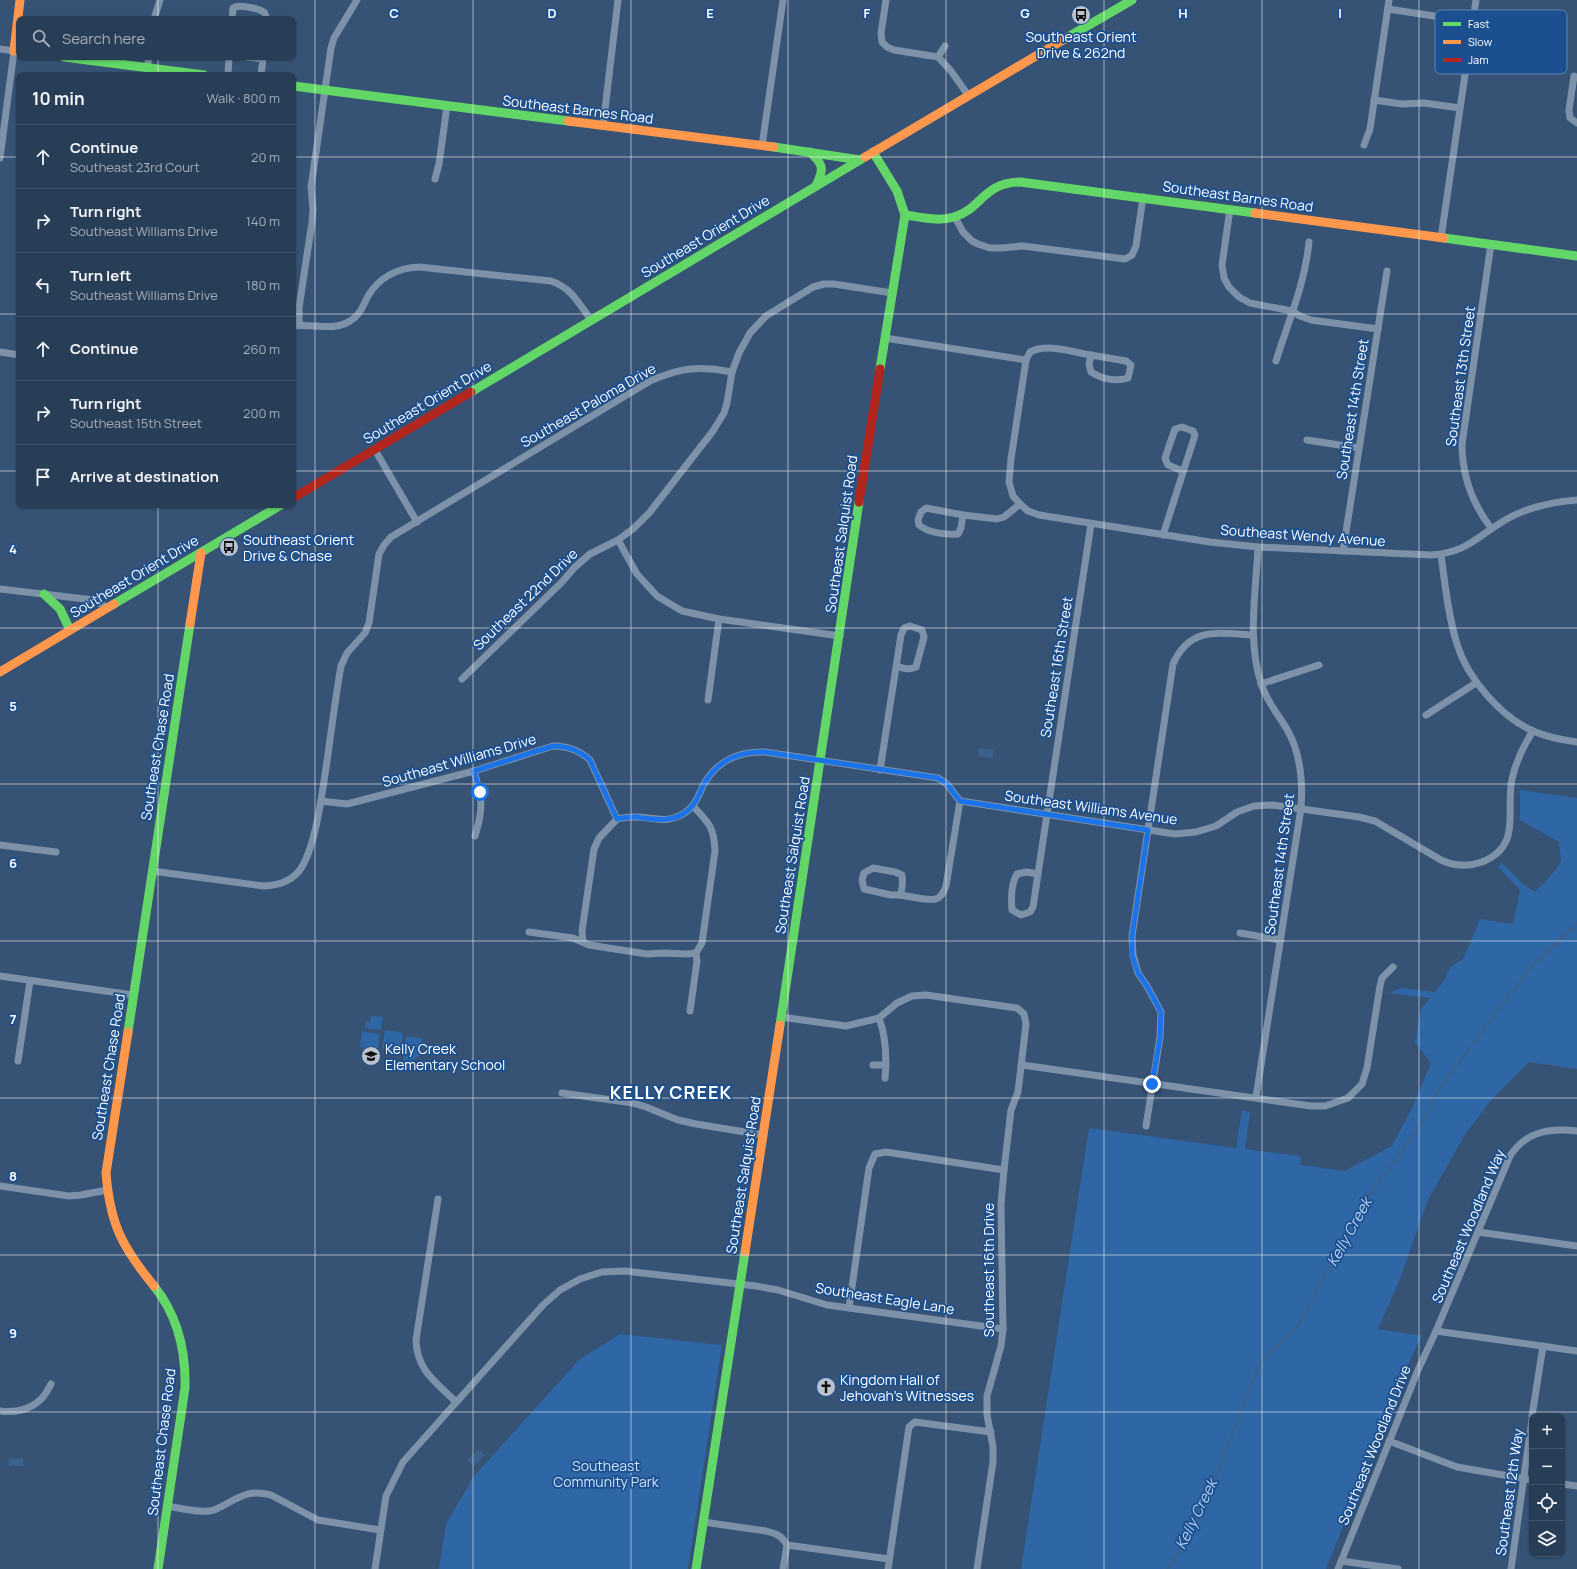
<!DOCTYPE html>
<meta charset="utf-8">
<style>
:root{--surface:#283e57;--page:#30455d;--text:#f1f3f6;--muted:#a5aeba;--line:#44576d}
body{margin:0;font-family:Manrope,sans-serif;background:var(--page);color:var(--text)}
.controls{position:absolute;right:12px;bottom:12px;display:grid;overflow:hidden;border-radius:8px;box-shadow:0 1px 3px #0004}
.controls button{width:36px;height:36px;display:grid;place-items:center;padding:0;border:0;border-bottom:1px solid var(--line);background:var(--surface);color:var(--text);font:20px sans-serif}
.stop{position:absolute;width:12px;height:12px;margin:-9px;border:3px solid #1a73e8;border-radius:50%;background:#fff}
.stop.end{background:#1a73e8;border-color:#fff;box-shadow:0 1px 4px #0008}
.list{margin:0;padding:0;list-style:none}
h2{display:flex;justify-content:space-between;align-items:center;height:52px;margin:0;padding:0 16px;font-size:17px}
h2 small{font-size:13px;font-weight:400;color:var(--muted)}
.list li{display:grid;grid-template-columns:26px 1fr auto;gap:12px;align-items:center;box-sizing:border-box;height:64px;padding:0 16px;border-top:1px solid var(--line)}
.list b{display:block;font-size:15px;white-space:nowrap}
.list p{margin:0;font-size:13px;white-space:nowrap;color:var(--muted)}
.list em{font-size:13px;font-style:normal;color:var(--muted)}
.icon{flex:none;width:22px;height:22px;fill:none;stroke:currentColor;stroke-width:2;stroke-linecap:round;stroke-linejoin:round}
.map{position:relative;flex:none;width:1577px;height:1569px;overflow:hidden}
.search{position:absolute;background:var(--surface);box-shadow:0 1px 3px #0004;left:16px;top:16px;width:280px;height:44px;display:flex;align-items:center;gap:10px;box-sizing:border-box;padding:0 14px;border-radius:8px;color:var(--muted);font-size:15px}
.panel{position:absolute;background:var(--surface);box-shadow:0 1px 3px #0004;left:16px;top:72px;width:280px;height:436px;border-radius:8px}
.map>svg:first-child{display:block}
</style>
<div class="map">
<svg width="1577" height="1569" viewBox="0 0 1577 1569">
<rect width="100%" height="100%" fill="#365274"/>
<!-- green -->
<g fill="#2f66a5">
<polygon points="1520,790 1577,798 1577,1069 1529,1062 1492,1099 1466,1133 1428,1200 1400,1279 1378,1329 1422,1336 1407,1366 1326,1569 1021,1569 1089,1128 1236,1148 1242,1110 1250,1112 1245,1149 1301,1156 1300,1165 1344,1171 1392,1146 1414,1104 1431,1063 1415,1042 1421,1009 1430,998 1389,993 1401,988 1435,992 1444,981 1450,967 1463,959 1480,919 1513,924 1520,890 1498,867 1502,863 1523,884 1535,892 1555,871 1561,861 1559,842 1520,820"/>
<polygon points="371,1016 383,1017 381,1030 365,1028 365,1022 370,1022"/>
<polygon points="385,1030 403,1033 401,1051 382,1049"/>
<polygon points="362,1031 380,1034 378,1049 360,1047"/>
<polygon points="406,1036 422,1038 421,1054 411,1062 403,1061"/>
<polygon points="620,1334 722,1345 688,1569 439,1569 446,1524 474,1476 579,1360"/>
</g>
<!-- water -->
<g fill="#3b618d">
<polygon points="979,748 994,750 993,758 978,756"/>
<polygon points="478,1450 485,1455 474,1467 467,1460"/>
<polygon points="23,1458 24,1466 9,1466 9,1459"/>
</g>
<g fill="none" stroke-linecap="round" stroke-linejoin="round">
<!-- stream -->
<polyline stroke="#3b618d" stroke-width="2.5" points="1167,1569 1180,1550 1204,1506 1260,1363 1298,1326 1363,1204 1424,1120 1439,1089 1530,968 1577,923"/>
<!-- street -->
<g stroke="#7d92a8" stroke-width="7">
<polyline points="886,0 881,33 882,42 887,47 894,50 938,57 951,71 968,95"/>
<polyline points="1388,9 1473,22"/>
<polyline points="154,19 160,0"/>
<path d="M232,19L233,8C238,4 256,8 262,11C265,12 266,16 266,19"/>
<polyline points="0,49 14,51 0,158"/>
<polyline points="247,57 263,59 264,57"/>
<polyline points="938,57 945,46"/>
<polyline points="147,68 149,57"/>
<polyline points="228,75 229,57"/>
<polyline points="261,75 263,59"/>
<polyline points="1574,76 1569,110 1570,118 1577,123"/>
<polyline points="1374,100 1402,104 1424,103 1460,108"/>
<polyline points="603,126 618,0"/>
<polyline points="1364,145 1370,129 1389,0"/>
<polyline points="762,146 783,0"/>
<polyline points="435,179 439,164 447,106"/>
<polyline points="1230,209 1222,265 1224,278 1229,287 1239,297 1250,303 1292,311 1300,316 1311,320 1378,329"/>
<polyline points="955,217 963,232 972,241 978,244 990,248 1001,248 1023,246 1125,259 1132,255 1136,246 1143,197"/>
<polyline points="1441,238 1476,0"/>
<path d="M1491,244L1462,444C1462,476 1472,503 1491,528"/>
<polyline points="299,325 299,308 312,222 313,209 311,187 331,48 334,38 357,0"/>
<path d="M293,326C312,323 333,332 350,321C360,315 363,306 368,296C379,277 398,268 419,267L551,281C572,288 579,304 591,320"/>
<polyline points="885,338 1026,360"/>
<polyline points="0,352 19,355"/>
<path d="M1091,355C1072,352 1048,343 1030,352L1026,360L1011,459L1009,482L1013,496L1020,504L1028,511L1039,515L1210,542L1258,547L1431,555C1469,552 1477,536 1507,519C1528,507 1553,502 1577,500"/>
<path d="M1091,355L1126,361L1131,365L1128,378C1116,382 1102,379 1091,372L1089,364Z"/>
<path d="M1276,361C1288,322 1305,284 1309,242"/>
<polyline points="1307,440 1359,448"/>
<polyline points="375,450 417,522"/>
<path d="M926,508L963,515L961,528L958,534C947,535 928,533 919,525L918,520L921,512Z"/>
<polyline points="963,515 997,519 1004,517 1020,504"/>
<polyline points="1163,535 1195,435 1193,431 1182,427 1175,429 1165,458 1168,465 1183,471"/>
<polyline points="618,540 637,574 657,596 682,611 719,619 840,636"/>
<polyline points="1343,551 1387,271"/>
<path d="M1441,555C1445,584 1448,615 1457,644C1467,678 1501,717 1533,731C1547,737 1562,740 1577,742"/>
<polyline points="0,589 94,600 108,608"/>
<polyline points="462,679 562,582 575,567 590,554 618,540 634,528 650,512 713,431 724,413 727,403 732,372"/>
<polyline points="1261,684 1319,665"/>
<polyline points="708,700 719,619"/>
<polyline points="1426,715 1476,683"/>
<path d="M880,770L901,635L904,628L910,626L922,630L924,637L916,667C909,670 904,669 897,666"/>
<path d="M474,771C482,799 484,807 475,836"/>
<path d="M321,801L347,804L474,771L553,746C567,746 579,750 590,760L617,819"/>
<path d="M617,819C622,818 627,817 632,817C652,816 663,825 683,814C695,807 698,796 704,784C717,761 739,751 765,752L938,778L947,784L960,801L1175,834L1196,832L1216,826L1237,812L1254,806L1273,805L1359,817L1375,821L1441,860C1454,866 1468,867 1482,862C1523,845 1505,812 1512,779C1516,762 1523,746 1533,731"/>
<polyline points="0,845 56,852"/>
<path d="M873,868L895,872L902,875C903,883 903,888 900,895H891L864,889L862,880L864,873Z"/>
<path d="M152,871L264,886C278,885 290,882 299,871C315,851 322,794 326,768C331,734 335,700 341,666L347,653L365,633L369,623L379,554L384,545L391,537L650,381C682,367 698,366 732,372L739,353L750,333L766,316L813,287L824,284H834L892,293"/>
<path d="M1026,872L1038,874L1033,907L1030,912L1021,915L1012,910C1011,899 1011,884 1017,874Z"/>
<polyline points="1038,874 1091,524"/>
<path d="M900,895C908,896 928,901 936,899C942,897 944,891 946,886L960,801"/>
<polyline points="529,932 573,938 589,945 647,954 665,953 687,954 696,953"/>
<polyline points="1240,933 1281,940"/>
<polyline points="583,942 582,931 594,849 599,838 617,819"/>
<polyline points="0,976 133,995"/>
<path d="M690,1011L697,961L696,953L702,943L715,851C714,827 709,823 693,806"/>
<polyline points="781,1017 846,1026 879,1018 897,1003 912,996 926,995 1017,1008 1024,1014 1026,1024 1018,1092 1011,1110 1004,1170 1001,1204 1003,1329 1001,1346 987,1396 987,1415 993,1447 993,1462 977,1569"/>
<path d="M879,1018C886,1037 887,1057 885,1078"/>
<polyline points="18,1061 30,981"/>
<polyline points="873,1065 886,1065"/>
<polyline points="1022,1065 1311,1106 1325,1106 1348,1098 1362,1084 1367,1068 1380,986 1382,978 1393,967"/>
<polyline points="562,1093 633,1103 646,1107 678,1120 696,1124 763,1135"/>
<path d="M1256,1097L1301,808C1303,781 1301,755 1288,731C1279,715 1266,701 1261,683C1247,640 1256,592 1258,547"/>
<path d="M1146,1126L1160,1037L1161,1012L1147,986L1138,973L1133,955L1132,936L1173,664C1190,626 1218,633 1253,635"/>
<polyline points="0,1186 69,1196 81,1195 107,1190"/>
<path d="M438,1199L416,1340C417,1371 436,1382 456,1402"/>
<polyline points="1478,1232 1577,1246"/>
<polyline points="849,1308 869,1168 875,1154 886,1152 1004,1170"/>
<polyline points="1436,1331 1577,1351"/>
<path d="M0,1411C13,1413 30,1410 40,1400C45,1396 48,1389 51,1384"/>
<polyline points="1532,1416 1543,1346"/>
<polyline points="1389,1441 1457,1467 1532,1480"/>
<polyline points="1562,1484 1577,1486"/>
<path d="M167,1506C180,1508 202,1514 214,1510C236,1501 244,1488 271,1495L318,1520L380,1530"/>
<polyline points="703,1522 766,1531 776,1534 782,1538 787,1545 889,1559"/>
<polyline points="1341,1561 1398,1569"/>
<polyline points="375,1569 386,1496 403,1462 543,1305 560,1290 580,1279 602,1272 625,1271 756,1286 778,1290 827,1305 1003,1329"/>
<polyline points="783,1569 787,1545"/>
<polyline points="888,1569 909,1427 915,1422 991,1432"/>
<path d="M1338,1569L1418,1370L1436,1331L1510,1156C1526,1131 1550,1128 1577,1131"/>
<polyline points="1511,1569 1532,1419"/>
</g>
<!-- fast -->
<g stroke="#63d668" stroke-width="9">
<polyline points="1063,40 1132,0"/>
<polyline points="64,57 204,75"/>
<polyline points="293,86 568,121"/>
<polyline points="774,147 860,160"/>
<path d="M810,152C824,165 824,169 816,186"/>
<polyline points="873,152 897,191 905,215 880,369"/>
<path d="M905,215C921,217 938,222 954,217C982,209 982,183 1020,182L1255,213"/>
<polyline points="1444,238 1577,256"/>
<polyline points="471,392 865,157"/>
<polyline points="44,594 60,609 70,630"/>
<polyline points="114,604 281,505"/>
<polyline points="780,1025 859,502"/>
<polyline points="128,1032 190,624"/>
<path d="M154,1286C178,1316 186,1350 185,1388L158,1569"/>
<polyline points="696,1569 745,1252"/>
</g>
<!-- slow -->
<g stroke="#ff974d" stroke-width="9">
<polyline points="19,51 14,51 20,0"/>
<polyline points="568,121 774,147"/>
<polyline points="865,157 1063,40"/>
<polyline points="1255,213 1444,238"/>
<polyline points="190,624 201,553"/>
<polyline points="0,672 114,604"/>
<path d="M128,1032L106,1173C110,1224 122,1247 154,1286"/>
<polyline points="745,1252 780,1025"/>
</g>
<!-- jam -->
<g stroke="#b3261e" stroke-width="9">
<polyline points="293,498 471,392"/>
<polyline points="859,502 880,369"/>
</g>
</g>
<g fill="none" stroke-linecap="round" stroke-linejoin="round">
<!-- route -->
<path stroke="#1a73e8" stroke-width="5" d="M480,792L474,771L553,746C568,746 579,750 590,760L617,819C622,818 627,817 632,817C636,816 640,818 644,818C658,820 671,821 683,814C695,807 698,796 704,784C717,761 739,751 765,752L938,778L947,784L960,801L1148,830L1132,936V955L1138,973L1147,986L1161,1012L1160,1038L1152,1084"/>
</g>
<!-- grid -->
<path fill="none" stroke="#fff" stroke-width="1" stroke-opacity="0.55" d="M158,0V19M315,0V1569M473,0V1569M631,0V1569M788,0V1569M946,0V1569M1104,0V1569M1262,0V1569M1419,0V1569M158,57V75M0,157H19M293,157H1577M0,314H19M293,314H1577M0,471H19M293,471H1577M158,505V1569M0,628H1577M0,784H1577M0,941H1577M0,1098H1577M0,1255H1577M0,1412H1577"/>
<!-- icons -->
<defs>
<g id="bus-disc" transform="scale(1)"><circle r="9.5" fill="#b9c2ce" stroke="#1b4f8f"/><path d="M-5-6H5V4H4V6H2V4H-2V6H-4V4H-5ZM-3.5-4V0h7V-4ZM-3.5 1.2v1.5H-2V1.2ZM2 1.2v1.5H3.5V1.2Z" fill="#111"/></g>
<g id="school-disc" transform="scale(1)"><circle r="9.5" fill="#b9c2ce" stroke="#1b4f8f"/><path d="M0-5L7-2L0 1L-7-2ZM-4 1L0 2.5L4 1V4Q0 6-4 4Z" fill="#111"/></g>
<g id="church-disc" transform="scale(1)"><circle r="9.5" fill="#b9c2ce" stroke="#1b4f8f"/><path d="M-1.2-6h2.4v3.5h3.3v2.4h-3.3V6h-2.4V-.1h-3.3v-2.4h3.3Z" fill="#111"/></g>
</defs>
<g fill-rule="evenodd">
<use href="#bus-disc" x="1081" y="15"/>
<use href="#bus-disc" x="229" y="547"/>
<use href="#school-disc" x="371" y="1056"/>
<use href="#church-disc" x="826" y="1387"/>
</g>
<g text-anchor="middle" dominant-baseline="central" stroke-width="3.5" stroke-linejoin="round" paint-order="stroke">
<!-- poi labels -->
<g font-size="14" fill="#fff" stroke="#1b4f8f" text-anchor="start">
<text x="1081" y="36" text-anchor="middle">Southeast Orient<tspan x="1081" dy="16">Drive &amp; 262nd</tspan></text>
<text x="243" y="539">Southeast Orient<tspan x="243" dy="16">Drive &amp; Chase</tspan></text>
<text x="385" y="1048">Kelly Creek<tspan x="385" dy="16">Elementary School</tspan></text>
<text x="840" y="1379">Kingdom Hall of<tspan x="840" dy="16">Jehovah's Witnesses</tspan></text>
</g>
<!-- street labels -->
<g font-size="14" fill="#fff" stroke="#1b4f8f">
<text transform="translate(578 109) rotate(7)">Southeast Barnes Road</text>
<text transform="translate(1238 196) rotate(8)">Southeast Barnes Road</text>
<text transform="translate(705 236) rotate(-31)">Southeast Orient Drive</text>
<text transform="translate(1460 376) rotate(-82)">Southeast 13th Street</text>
<text transform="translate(427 402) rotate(-31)">Southeast Orient Drive</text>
<text transform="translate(588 405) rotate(-30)">Southeast Paloma Drive</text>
<text transform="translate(1352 409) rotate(-81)">Southeast 14th Street</text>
<text transform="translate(841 534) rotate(-82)">Southeast Salquist Road</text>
<text transform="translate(1303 535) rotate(4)">Southeast Wendy Avenue</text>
<text transform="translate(134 576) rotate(-31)">Southeast Orient Drive</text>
<text transform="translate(525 599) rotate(-44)">Southeast 22nd Drive</text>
<text transform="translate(1056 667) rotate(-81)">Southeast 16th Street</text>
<text transform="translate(157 747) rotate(-81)">Southeast Chase Road</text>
<text transform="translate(459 760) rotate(-16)">Southeast Williams Drive</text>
<text transform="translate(1091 807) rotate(8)">Southeast Williams Avenue</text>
<text transform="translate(792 855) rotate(-81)">Southeast Salquist Road</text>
<text transform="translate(1279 864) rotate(-82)">Southeast 14th Street</text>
<text transform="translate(108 1067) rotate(-81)">Southeast Chase Road</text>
<text transform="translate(743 1175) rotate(-81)">Southeast Salquist Road</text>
<text transform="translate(1468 1226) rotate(-67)">Southeast Woodland Way</text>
<text transform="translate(988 1270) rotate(-90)">Southeast 16th Drive</text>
<text transform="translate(885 1298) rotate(9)">Southeast Eagle Lane</text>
<text transform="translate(161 1442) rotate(-83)">Southeast Chase Road</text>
<text transform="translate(1374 1445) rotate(-68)">Southeast Woodland Drive</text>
<text transform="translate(1509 1492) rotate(-82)">Southeast 12th Way</text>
</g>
<!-- park labels -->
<g font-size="14" fill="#cfe3fa" stroke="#1b4f8f">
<text x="606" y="1465">Southeast<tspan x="606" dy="16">Community Park</tspan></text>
</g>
<!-- water labels -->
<g font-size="15" font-style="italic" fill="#b5d3f5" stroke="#1b4f8f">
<text transform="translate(1349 1232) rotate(-61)">Kelly Creek</text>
<text transform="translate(1196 1514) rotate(-64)">Kelly Creek</text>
</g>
<!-- district labels -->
<g font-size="18" font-weight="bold" letter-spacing="1" fill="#fff" stroke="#1b4f8f">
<text x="671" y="1092">KELLY CREEK</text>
</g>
</g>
<!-- legend -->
<rect x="1435" y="10" width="132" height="64" rx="6" fill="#1b4f8f" stroke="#5f84b1" stroke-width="1"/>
<rect x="1443" y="22" width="18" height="4" fill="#63d668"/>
<rect x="1443" y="40" width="18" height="4" fill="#ff974d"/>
<rect x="1443" y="58" width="18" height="4" fill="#b3261e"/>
<g font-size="11" fill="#fff">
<text x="1468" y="28">Fast</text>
<text x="1468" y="46">Slow</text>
<text x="1468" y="64">Jam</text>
</g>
<g font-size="13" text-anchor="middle" font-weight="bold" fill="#fff" stroke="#1b4f8f" stroke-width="3.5" stroke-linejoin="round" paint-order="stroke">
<text x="394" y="18">C</text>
<text x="552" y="18">D</text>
<text x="710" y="18">E</text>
<text x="867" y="18">F</text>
<text x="1025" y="18">G</text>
<text x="1183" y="18">H</text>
<text x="1340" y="18">I</text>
<text x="13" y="554">4</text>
<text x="13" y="711">5</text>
<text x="13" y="868">6</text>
<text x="13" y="1024">7</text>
<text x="13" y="1181">8</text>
<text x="13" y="1338">9</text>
</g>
</svg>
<div class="controls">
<button>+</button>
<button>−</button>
<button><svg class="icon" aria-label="locate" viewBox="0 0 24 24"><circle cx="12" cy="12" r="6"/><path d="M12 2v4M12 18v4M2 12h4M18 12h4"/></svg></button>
<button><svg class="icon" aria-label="layers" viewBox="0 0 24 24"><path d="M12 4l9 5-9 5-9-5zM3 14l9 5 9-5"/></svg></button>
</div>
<div class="stop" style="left:480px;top:792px"></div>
<div class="stop end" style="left:1152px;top:1084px"></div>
<div class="search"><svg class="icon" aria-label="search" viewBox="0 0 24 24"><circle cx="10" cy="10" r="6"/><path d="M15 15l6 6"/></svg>Search here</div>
<section class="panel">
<h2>10 min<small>Walk · 800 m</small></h2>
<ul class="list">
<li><svg class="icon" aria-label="ahead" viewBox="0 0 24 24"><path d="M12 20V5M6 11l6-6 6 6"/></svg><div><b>Continue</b><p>Southeast 23rd Court</p></div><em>20 m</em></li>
<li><svg class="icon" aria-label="right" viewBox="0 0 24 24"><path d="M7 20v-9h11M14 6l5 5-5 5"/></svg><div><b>Turn right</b><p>Southeast Williams Drive</p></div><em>140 m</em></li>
<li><svg class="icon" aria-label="left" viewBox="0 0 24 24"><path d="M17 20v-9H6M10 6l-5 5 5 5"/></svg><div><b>Turn left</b><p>Southeast Williams Drive</p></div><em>180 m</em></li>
<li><svg class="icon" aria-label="ahead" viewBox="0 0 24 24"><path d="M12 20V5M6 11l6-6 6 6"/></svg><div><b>Continue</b></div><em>260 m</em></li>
<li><svg class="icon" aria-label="right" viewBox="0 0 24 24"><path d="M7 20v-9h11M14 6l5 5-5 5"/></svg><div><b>Turn right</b><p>Southeast 15th Street</p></div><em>200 m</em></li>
<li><svg class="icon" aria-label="arrive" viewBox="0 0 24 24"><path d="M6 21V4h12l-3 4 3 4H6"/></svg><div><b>Arrive at destination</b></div></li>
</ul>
</section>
</div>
